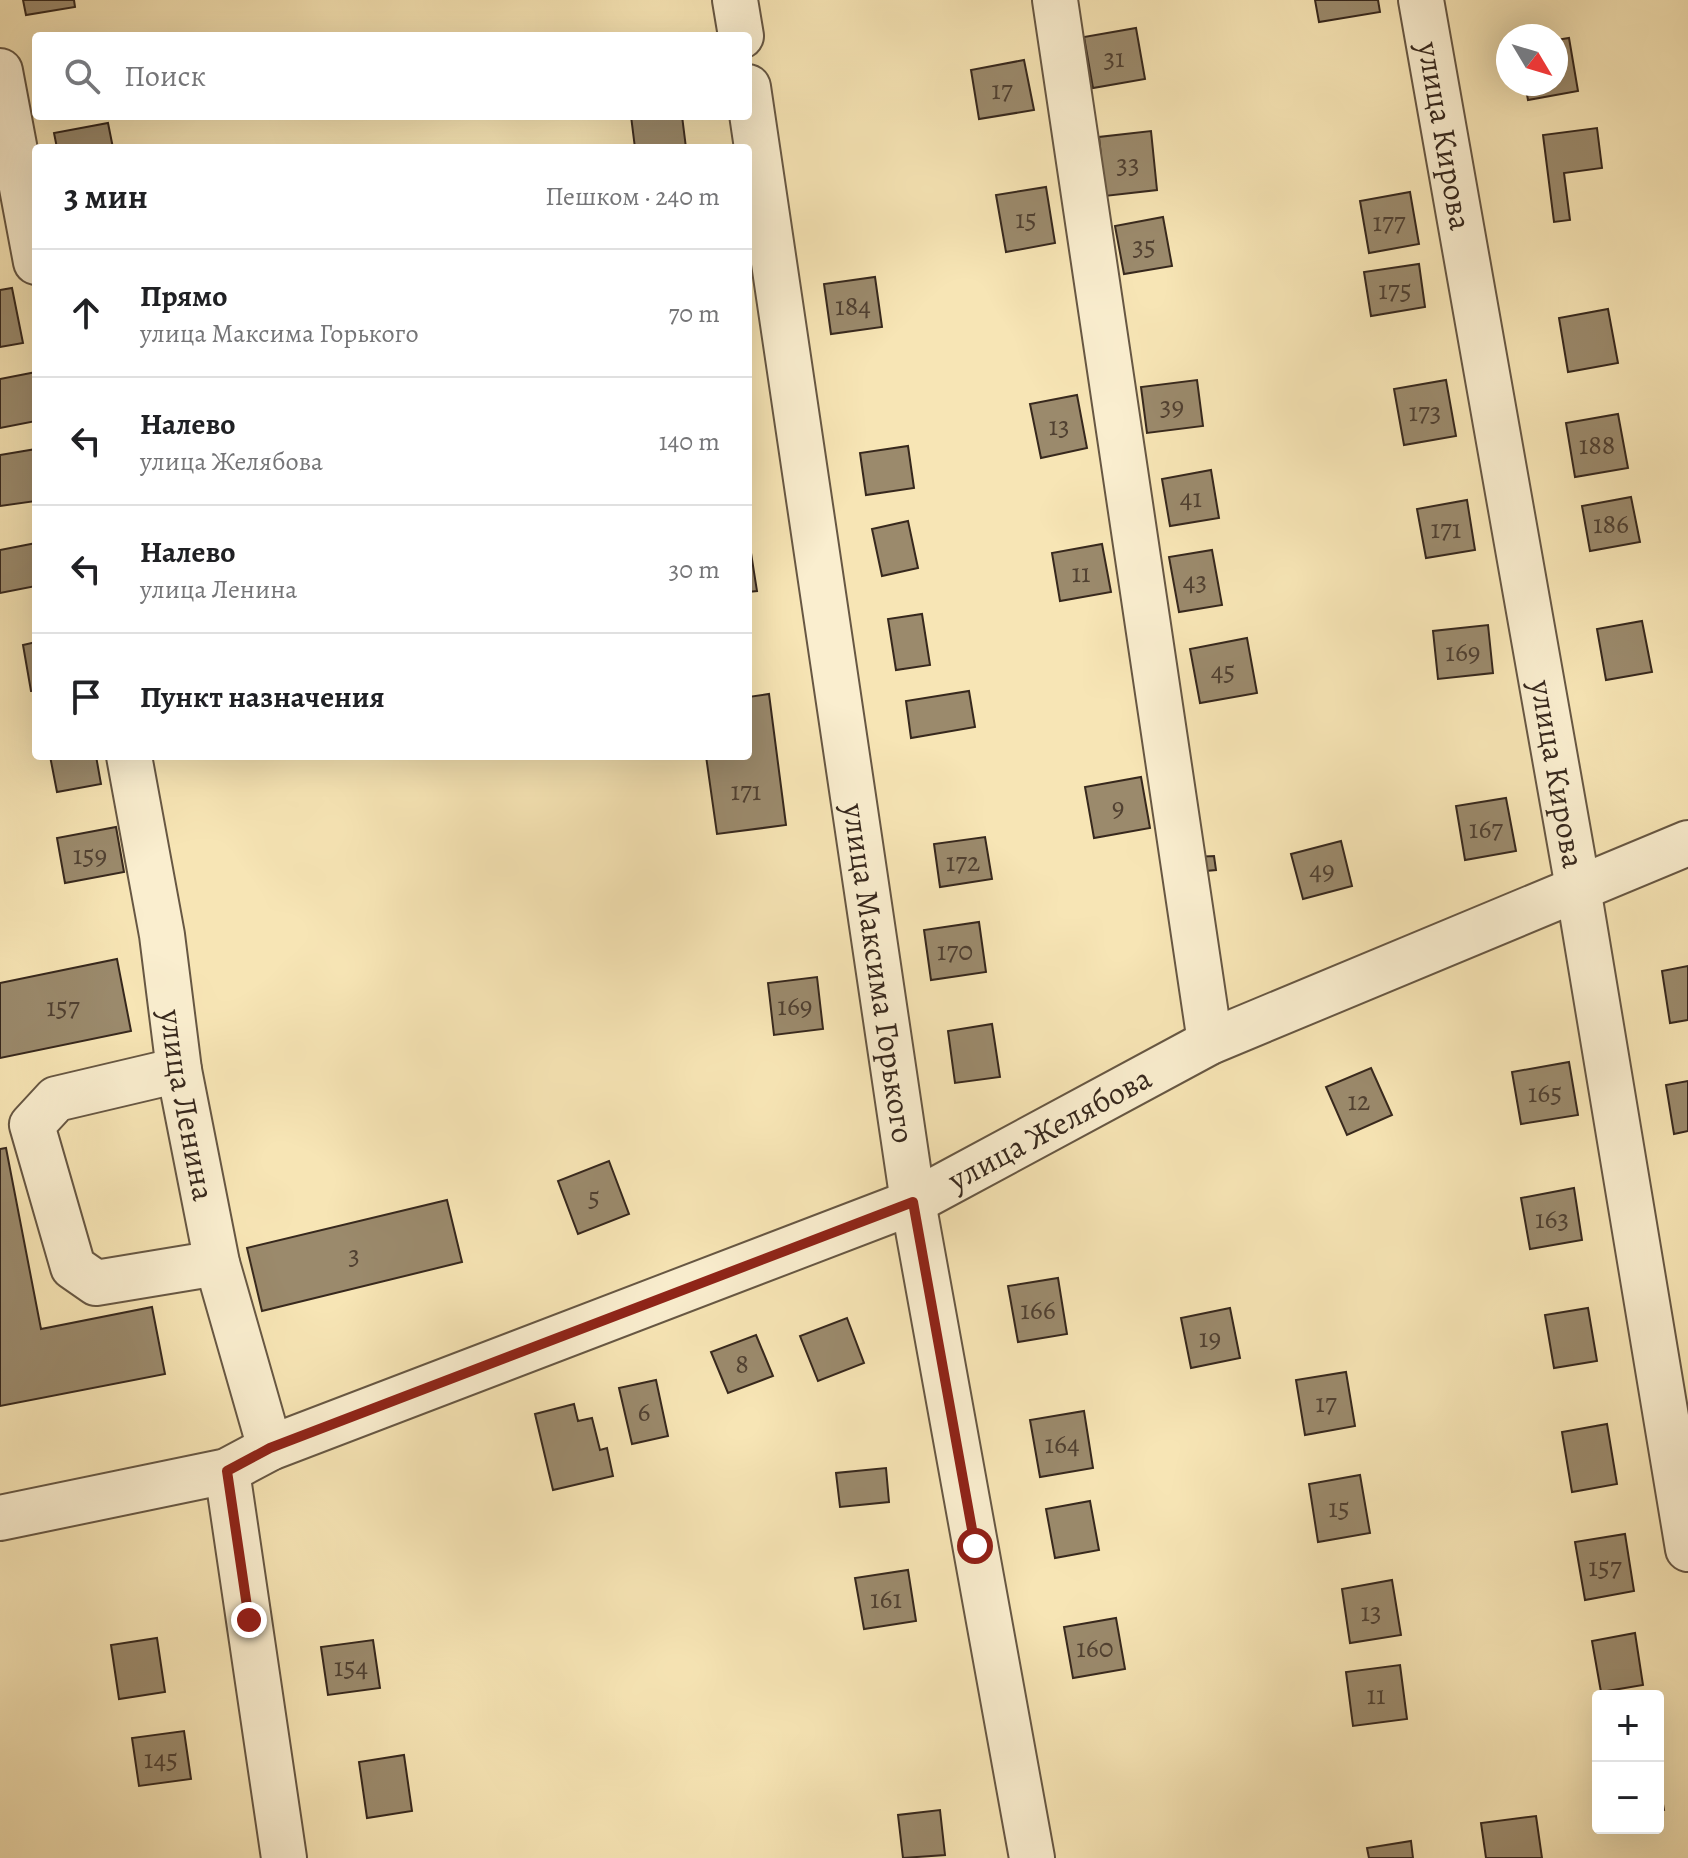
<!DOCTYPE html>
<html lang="ru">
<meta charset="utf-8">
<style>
:root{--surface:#fff;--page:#f6f6f6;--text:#202124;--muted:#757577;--line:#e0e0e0}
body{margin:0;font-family:Alegreya,serif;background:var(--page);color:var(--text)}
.controls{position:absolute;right:24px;bottom:24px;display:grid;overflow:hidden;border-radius:8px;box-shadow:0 8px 32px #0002}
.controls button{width:72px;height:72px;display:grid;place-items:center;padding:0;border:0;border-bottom:2px solid var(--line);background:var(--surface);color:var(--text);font:40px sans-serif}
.compass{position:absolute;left:1496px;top:24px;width:72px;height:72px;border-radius:50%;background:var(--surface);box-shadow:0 8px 32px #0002;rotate:128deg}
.stop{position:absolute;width:24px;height:24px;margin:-18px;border:6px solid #8f2418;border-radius:50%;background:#fff}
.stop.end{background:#8f2418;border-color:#fff;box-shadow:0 2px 8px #0008}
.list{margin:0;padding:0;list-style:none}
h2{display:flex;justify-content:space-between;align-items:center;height:104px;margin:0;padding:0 32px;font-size:34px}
h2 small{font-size:26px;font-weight:400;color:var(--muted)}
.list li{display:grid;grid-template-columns:52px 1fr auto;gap:24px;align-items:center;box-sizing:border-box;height:128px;padding:0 32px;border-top:2px solid var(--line)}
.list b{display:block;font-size:30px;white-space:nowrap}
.list p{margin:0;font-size:26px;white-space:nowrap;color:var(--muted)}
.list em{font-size:26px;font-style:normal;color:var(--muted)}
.icon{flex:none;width:44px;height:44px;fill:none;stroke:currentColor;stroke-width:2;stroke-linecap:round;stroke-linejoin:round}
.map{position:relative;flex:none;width:1688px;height:1858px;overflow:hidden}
.search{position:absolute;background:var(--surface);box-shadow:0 8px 32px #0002;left:32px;top:32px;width:720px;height:88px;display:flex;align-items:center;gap:20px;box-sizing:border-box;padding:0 28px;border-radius:8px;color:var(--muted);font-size:30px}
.panel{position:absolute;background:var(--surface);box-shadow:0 8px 32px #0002;left:32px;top:144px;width:720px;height:616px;border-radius:8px}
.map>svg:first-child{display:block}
</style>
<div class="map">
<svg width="1688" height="1858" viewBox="0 0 1688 1858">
<rect width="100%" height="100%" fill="#f7e5b5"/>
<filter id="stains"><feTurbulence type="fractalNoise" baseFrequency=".0025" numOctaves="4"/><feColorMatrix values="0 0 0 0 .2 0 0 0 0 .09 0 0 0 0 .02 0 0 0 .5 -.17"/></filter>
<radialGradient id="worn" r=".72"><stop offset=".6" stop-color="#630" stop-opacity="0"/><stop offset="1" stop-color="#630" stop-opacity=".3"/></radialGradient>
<!-- building -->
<g fill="#9b8a6c" stroke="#37281d" stroke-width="2">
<polygon points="23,0 74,0 75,7 26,15"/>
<polygon points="1315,0 1378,0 1380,12 1319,22"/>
<polygon points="1136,28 1145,79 1093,88 1084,37"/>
<polygon points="1569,38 1578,91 1528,100 1525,84 1556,84 1556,40"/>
<polygon points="1024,60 1034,110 979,119 971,70"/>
<polygon points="631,116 682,116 686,148 635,148"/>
<polygon points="108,123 113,148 57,148 54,133"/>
<polygon points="1597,128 1602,168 1564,173 1570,220 1554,222 1543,135"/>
<polygon points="1151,131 1157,190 1105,196 1099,137"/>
<polygon points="1046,187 1055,243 1006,252 996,195"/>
<polygon points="1410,192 1419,244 1369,253 1360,201"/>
<polygon points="1163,217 1172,266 1124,274 1115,226"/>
<polygon points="1419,264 1425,307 1371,316 1364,272"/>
<polygon points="875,277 882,327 831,334 824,284"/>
<polygon points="12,288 23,343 0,347 0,290"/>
<polygon points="1608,309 1618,363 1568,372 1559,318"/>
<polygon points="36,372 36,421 0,428 0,379"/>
<polygon points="1197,380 1203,426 1147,433 1141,387"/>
<polygon points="1446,380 1456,436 1404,445 1394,389"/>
<polygon points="1077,395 1087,448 1041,458 1030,404"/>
<polygon points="1618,414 1628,468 1575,477 1566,423"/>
<polygon points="908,446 914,488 866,495 860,453"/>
<polygon points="36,449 36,501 0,506 0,455"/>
<polygon points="1211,470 1219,518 1170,526 1162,479"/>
<polygon points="1631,497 1640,542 1590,551 1582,506"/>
<polygon points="1467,500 1475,550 1426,558 1417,509"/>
<polygon points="908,521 918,568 882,576 872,529"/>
<polygon points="748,534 757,591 748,592"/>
<polygon points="36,543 36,586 0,593 0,550"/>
<polygon points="1102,544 1111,592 1060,601 1052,553"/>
<polygon points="1212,550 1222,605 1179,612 1169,557"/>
<polygon points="922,614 930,665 896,670 888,619"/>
<polygon points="1642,621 1652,672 1606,680 1597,629"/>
<polygon points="1488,625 1493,673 1438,679 1433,631"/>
<polygon points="1247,638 1257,693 1200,703 1190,649"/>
<polygon points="36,642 36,691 31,691 23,645"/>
<polygon points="969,691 975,727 911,738 906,701"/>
<polygon points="769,694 786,825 717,834 706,756 748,756 748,697"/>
<polygon points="50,756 96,756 101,784 57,792"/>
<polygon points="1141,777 1150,828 1094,838 1085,787"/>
<polygon points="1506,798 1516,851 1465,860 1456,806"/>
<polygon points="116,827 124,872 65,883 57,838"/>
<polygon points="985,837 992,879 940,887 934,844"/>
<polygon points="1341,841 1352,886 1303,899 1291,854"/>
<polygon points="1214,856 1216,870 1195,872 1194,857"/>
<polygon points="979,922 986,972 931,980 924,930"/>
<polygon points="117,959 131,1031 0,1058 0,983"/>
<polygon points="1688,966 1688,1020 1670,1023 1662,971"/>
<polygon points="817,977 823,1029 774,1035 768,983"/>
<polygon points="992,1024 1000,1077 955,1083 948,1031"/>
<polygon points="1569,1062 1578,1115 1521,1124 1512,1072"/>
<polygon points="1371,1068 1392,1115 1347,1135 1326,1087"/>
<polygon points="1688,1081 1688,1131 1674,1134 1666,1085"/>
<polygon points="6,1148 41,1329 152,1307 165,1374 0,1406 0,1149"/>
<polygon points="609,1161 629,1214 578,1234 558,1181"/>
<polygon points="1574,1188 1582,1240 1530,1249 1521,1198"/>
<polygon points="447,1200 462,1262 262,1311 247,1248"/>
<polygon points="1058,1278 1067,1334 1018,1342 1008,1286"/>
<polygon points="1230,1308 1240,1358 1191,1368 1181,1318"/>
<polygon points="1588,1308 1597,1361 1554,1368 1545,1315"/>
<polygon points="847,1318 864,1363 818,1381 800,1336"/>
<polygon points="756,1335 773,1376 728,1393 711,1352"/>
<polygon points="1346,1372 1355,1426 1305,1435 1296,1380"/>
<polygon points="656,1380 668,1436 632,1444 619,1388"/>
<polygon points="574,1404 578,1421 592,1418 600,1450 607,1448 613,1476 553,1490 535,1414"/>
<polygon points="1084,1411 1093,1468 1040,1477 1030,1420"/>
<polygon points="1607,1424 1617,1484 1572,1492 1562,1432"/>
<polygon points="886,1468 889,1502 840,1507 836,1473"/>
<polygon points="1360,1475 1370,1533 1318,1542 1309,1484"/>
<polygon points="1090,1501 1099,1550 1055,1558 1046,1509"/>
<polygon points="1625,1534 1634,1591 1585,1600 1575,1542"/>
<polygon points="908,1570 916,1621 864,1629 855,1578"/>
<polygon points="1392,1580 1401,1635 1350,1643 1342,1589"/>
<polygon points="1116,1618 1125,1669 1073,1678 1064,1627"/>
<polygon points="1635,1633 1643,1685 1601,1692 1592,1641"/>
<polygon points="157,1638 165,1692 119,1699 111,1645"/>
<polygon points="373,1640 380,1688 328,1695 321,1647"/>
<polygon points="1400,1665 1407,1719 1353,1726 1346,1672"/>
<polygon points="184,1731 191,1779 139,1786 132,1738"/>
<polygon points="404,1755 412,1811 367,1818 359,1762"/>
<polygon points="1658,1775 1664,1810 1658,1811"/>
<polygon points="940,1810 945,1855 903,1858 898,1815"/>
<polygon points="1536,1816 1542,1858 1486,1858 1481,1823"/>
<polygon points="1411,1841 1413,1858 1369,1858 1367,1848"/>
</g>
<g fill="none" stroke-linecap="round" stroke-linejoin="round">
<!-- minor casing -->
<g stroke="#675743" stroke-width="48">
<g id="minor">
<polyline points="735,0 741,36"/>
<polyline points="1055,0 1210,1042"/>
<path id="s1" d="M1421,0L1578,888L1688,1549"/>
<polyline points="0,71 36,262"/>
<path id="s2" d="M748,87L913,1202L1032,1858"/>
<path id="s3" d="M129,756L162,935L179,1070L217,1263L270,1448"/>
<polyline points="179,1070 56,1099 32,1125 73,1267 96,1283 217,1263"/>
<polyline points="227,1471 284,1858"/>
<path id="s4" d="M0,1518L227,1471L270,1448L913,1202L1210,1042L1688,843"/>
</g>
</g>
<!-- minor -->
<use href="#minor" stroke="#faeecf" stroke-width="44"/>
</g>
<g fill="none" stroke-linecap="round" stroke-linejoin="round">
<!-- route -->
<polyline stroke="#8f2418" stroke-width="10" points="249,1620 227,1471 270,1448 913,1202 975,1546"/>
</g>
<g text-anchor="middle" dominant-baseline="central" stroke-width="8" stroke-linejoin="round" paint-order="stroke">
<!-- number labels -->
<g font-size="28" fill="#504031">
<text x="1114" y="58">31</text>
<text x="1002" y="90">17</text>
<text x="1128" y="164">33</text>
<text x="1026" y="219">15</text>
<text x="1389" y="222">177</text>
<text x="1144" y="246">35</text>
<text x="1395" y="290">175</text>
<text x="853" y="306">184</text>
<text x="1172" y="406">39</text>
<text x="1425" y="412">173</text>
<text x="1059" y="426">13</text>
<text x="1597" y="445">188</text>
<text x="1191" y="498">41</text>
<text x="1611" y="524">186</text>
<text x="1446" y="529">171</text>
<text x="1081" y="573">11</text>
<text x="1195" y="581">43</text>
<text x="1463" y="652">169</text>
<text x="1223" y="671">45</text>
<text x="746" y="791">171</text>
<text x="1118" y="807">9</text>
<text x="1486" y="829">167</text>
<text x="90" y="855">159</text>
<text x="963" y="862">172</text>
<text x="1322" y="870">49</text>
<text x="955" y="951">170</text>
<text x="795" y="1006">169</text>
<text x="63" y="1007">157</text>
<text x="1545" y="1093">165</text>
<text x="1359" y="1101">12</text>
<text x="594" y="1197">5</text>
<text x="1552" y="1219">163</text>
<text x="354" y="1255">3</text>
<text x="1038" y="1310">166</text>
<text x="1210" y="1338">19</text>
<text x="742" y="1364">8</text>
<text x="1326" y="1403">17</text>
<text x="644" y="1412">6</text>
<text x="1062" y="1444">164</text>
<text x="1339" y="1508">15</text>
<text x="1605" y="1567">157</text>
<text x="886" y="1599">161</text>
<text x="1371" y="1612">13</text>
<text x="1095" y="1648">160</text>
<text x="351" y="1667">154</text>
<text x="1376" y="1695">11</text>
<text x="161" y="1759">145</text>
</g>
<!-- street labels -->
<g font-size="32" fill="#37281d" stroke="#faeecf">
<text stroke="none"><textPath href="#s1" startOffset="138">улица Кирова</textPath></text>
<text stroke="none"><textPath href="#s1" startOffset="786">улица Кирова</textPath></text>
<text stroke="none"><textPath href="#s2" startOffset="896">улица Максима Горького</textPath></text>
<text stroke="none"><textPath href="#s3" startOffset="354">улица Ленина</textPath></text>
<text stroke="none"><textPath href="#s4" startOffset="1124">улица Желябова</textPath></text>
</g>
</g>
<rect width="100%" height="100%" filter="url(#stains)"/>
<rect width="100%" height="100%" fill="url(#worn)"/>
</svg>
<div class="controls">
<button>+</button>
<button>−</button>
</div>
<svg class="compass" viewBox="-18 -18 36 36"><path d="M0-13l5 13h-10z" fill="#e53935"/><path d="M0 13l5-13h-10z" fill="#757577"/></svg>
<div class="stop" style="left:975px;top:1546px"></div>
<div class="stop end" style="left:249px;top:1620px"></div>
<div class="search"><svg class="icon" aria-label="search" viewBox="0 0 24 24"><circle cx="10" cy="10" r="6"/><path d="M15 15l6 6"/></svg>Поиск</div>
<section class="panel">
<h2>3 мин<small>Пешком · 240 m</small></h2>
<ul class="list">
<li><svg class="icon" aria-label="ahead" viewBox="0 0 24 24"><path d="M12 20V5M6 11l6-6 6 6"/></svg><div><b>Прямо</b><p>улица Максима Горького</p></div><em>70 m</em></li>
<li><svg class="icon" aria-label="left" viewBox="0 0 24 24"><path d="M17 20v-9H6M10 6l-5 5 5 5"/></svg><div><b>Налево</b><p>улица Желябова</p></div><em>140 m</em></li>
<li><svg class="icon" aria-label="left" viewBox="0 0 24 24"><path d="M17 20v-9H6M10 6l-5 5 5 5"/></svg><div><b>Налево</b><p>улица Ленина</p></div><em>30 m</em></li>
<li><svg class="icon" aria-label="arrive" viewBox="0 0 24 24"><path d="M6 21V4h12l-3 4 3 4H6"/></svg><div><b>Пункт назначения</b></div></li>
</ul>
</section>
</div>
